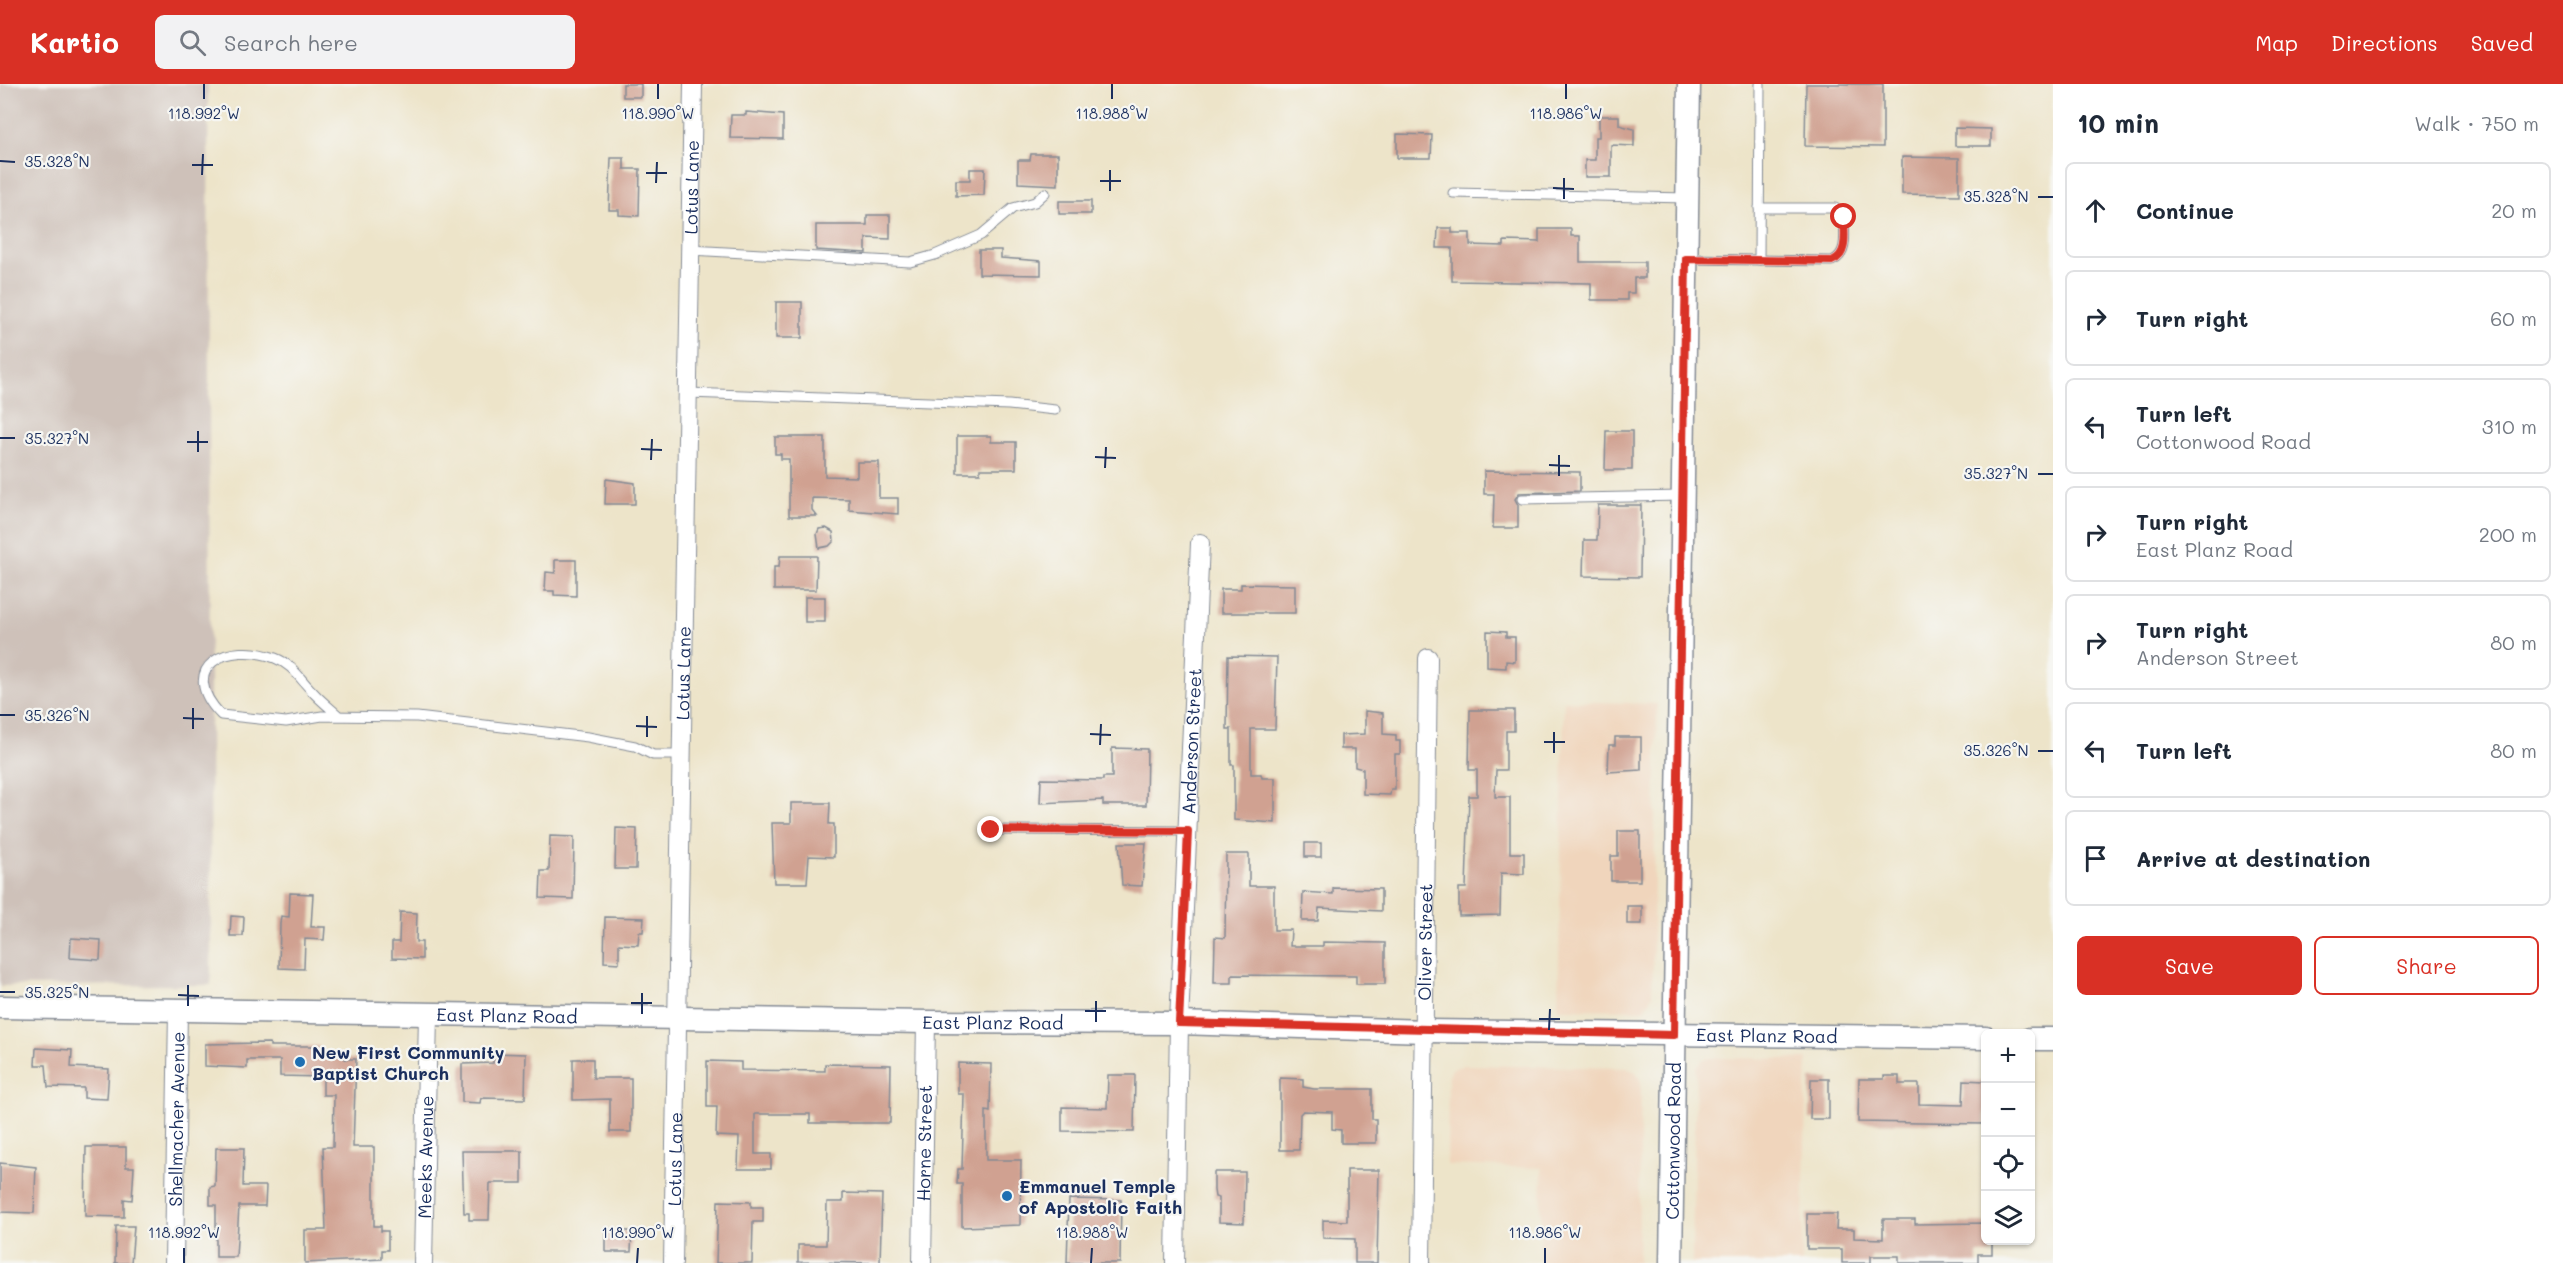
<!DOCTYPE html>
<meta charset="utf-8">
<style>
:root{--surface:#fff;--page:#f2f2f3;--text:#1f2937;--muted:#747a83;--line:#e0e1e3;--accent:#d93025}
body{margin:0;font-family:Mali,sans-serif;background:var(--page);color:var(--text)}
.controls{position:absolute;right:18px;bottom:18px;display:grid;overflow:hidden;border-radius:9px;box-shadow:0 2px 4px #0004}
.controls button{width:54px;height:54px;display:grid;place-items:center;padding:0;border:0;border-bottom:2px solid var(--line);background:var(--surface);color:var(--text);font:30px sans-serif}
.stop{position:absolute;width:18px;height:18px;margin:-14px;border:4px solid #d93025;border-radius:50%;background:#fff}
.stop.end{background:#d93025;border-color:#fff;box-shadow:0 2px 6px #0008}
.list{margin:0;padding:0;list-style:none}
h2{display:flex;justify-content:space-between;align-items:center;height:78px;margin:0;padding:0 24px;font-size:26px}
h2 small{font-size:20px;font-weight:400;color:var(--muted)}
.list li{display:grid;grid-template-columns:39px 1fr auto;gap:18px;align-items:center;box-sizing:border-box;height:96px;margin:0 12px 12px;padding:0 12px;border:2px solid var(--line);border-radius:9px}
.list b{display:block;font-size:22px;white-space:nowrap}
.list p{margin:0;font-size:20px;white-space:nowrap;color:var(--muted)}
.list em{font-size:20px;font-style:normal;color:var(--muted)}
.actions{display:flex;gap:12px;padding:18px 24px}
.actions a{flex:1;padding:14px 0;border:2px solid var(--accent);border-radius:9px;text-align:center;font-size:21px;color:var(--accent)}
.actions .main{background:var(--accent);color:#fff}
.icon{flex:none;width:33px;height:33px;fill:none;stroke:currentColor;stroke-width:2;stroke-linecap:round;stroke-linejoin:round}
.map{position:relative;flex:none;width:2053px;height:1179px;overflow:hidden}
header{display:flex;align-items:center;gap:36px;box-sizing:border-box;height:84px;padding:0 30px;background:var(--accent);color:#fff}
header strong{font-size:28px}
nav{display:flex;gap:33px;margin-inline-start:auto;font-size:21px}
.search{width:420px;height:54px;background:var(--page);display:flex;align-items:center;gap:15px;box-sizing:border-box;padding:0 21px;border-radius:9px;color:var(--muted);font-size:22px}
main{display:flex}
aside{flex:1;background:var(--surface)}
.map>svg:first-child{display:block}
</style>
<header>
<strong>Kartio</strong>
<div class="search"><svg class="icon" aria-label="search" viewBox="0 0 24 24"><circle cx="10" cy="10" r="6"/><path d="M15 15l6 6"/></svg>Search here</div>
<nav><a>Map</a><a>Directions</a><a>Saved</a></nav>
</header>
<main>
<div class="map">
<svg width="2053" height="1179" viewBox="0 0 2053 1179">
<rect width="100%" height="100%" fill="#f6f6f2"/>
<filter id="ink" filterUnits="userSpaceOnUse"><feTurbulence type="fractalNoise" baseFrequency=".0167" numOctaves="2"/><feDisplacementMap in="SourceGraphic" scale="12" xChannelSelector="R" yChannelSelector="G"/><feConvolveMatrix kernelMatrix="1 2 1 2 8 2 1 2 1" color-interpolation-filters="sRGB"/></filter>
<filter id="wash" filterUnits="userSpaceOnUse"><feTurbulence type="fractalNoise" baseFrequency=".008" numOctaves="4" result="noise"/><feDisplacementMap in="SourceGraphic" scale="24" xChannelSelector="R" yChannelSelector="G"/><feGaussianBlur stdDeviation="1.35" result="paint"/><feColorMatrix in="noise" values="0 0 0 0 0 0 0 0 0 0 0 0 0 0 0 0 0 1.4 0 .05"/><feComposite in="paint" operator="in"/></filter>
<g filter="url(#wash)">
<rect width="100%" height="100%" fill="#ede4c9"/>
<!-- built -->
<g fill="#f0d5bc">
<polygon points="1564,617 1657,620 1652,912 1644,926 1558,925"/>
<polygon points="1710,974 1807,975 1802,1179 1692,1179 1696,984 1703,975"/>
<polygon points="1464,981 1626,984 1636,988 1641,998 1638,1179 1540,1179 1542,1084 1447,1081 1448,995 1452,985"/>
</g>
<!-- industrial -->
<polygon fill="#cec1b9" points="0,0 208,0 211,901 0,902"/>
<g id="blocks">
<!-- building -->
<g fill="#d0a191">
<rect x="623" y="0" width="18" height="13"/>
<polygon points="1806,0 1883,0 1883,63 1805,62"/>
<polygon points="746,28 783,31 783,55 730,54 731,31 746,31"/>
<polygon points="1599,32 1619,32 1619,41 1634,45 1634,62 1611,61 1611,93 1585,93 1585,76 1595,76 1595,53 1599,53"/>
<polygon points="1955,44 1991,45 1991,62 1955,62"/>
<polygon points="1397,50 1432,51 1431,74 1397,74"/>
<polygon points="1031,70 1058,70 1058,101 1018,99 1018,76 1030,76"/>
<polygon points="1902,73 1959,74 1959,111 1902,110"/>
<polygon points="611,74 624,74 624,85 640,85 639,132 619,131 619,126 609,126"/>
<polygon points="970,85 985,85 984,111 956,112 956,96 970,96"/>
<rect x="1059" y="117" width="32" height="13"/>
<polygon points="867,131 890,131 890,155 866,154 866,169 816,166 816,141 867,141"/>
<polygon points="1438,144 1452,144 1452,149 1470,149 1470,161 1504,162 1504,157 1539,158 1539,145 1571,145 1571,152 1580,152 1580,178 1645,178 1645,194 1634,194 1634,209 1627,209 1627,216 1591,216 1591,199 1452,197 1452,164 1437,164"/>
<polygon points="979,166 1001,166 1001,174 1041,177 1041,191 979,190"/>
<rect x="776" y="218" width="26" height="36"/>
<polygon points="1606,347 1632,347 1632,386 1605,386"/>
<polygon points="957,352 991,352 991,358 1016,358 1016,385 980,385 980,389 957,389"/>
<polygon points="775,353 825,353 825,392 857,393 857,378 879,378 879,414 898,414 898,430 849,426 849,415 812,414 812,426 817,432 789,432 789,375 781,375 781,370 775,370"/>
<polygon points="1484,387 1580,388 1580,407 1519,409 1515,415 1518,421 1518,444 1493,444 1494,410 1484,410"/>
<polygon points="606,395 635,399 635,420 605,420"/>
<polygon points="1598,421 1641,421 1640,493 1583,492 1584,456 1597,456"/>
<polygon points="826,444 833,448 834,457 829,462 819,464 817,450 819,445"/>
<polygon points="780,472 817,472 816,506 774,506 774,483 779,483"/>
<polygon points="555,476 576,476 576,512 554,511 554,507 545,507 546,488 555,489"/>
<polygon points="1241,500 1295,501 1295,529 1221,529 1221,505 1241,505"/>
<rect x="805" y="513" width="20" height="25"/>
<polygon points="1487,547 1506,548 1506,553 1515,553 1515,578 1506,577 1506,584 1487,583"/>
<polygon points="1228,572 1277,573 1275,645 1251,645 1251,690 1261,690 1262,694 1275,694 1275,739 1234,736 1234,681 1231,681 1231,645 1227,645"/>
<polygon points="1470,626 1514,626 1514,647 1506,647 1506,686 1496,686 1495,713 1510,713 1510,769 1524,769 1524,790 1501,789 1500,831 1459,832 1459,804 1466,804 1469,712 1477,712 1477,686 1469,686"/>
<polygon points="1365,627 1383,629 1383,650 1396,651 1396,657 1400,657 1400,670 1395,670 1395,705 1391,705 1390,711 1363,710 1363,685 1355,683 1355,665 1341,665 1341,651 1365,650"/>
<polygon points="1615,653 1641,653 1641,686 1608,688 1609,661 1615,661"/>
<polygon points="1112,664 1147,665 1146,721 1103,721 1103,716 1040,719 1041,695 1103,696 1103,693 1112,693"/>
<polygon points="791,719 830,719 829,740 834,740 834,773 809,772 807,799 774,799 772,739 791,739"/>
<polygon points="616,744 637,745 636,785 615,785"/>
<polygon points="1618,747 1640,747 1640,797 1611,797 1611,772 1618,772"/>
<polygon points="550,752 574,753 573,815 540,814 541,787 549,787"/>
<polygon points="1119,759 1146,759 1142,802 1122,801"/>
<rect x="1305" y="759" width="16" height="14"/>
<polygon points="1226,770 1249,770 1249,802 1274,802 1274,846 1291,846 1290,862 1323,862 1323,858 1385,859 1385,900 1356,900 1356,892 1232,891 1232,899 1214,899 1215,853 1225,854"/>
<polygon points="1333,804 1381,805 1381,827 1319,824 1318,837 1302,837 1303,808 1333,810"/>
<polygon points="290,809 313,810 311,843 325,843 324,856 305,855 304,885 279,884 280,840 281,832 289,833"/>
<rect x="1627" y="822" width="15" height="18"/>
<polygon points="400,828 417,829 416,858 422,858 422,875 392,874 392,858 399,858"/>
<polygon points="231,832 244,833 243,852 230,852"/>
<polygon points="605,833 644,834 643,848 639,848 638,861 619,860 619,879 604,878"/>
<polygon points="71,854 101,856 100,876 70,874"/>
<polygon points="270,959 270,962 319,962 319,970 345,970 345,975 356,975 353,1063 374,1063 374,1142 381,1142 381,1147 388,1147 388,1166 382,1166 382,1175 305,1179 305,1146 326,1146 323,1063 333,1063 334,1011 323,1011 323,993 280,992 280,976 247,976 247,984 205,982 205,960"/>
<polygon points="36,964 72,966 71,983 109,985 107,1015 84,1014 84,1004 48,1003 46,981 35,981"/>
<polygon points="494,969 526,970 525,1015 481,1014 480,1019 462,1018 462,980 493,979"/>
<polygon points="573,975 593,975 593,994 631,994 631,1048 610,1048 610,1015 573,1016"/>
<polygon points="707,977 741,978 741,986 825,987 825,980 891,981 890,1039 810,1039 810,1030 755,1030 755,1070 771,1070 771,1085 738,1085 739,1053 716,1052 717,1023 707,1023"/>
<polygon points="958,979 991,980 990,1028 986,1027 986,1076 1021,1076 1020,1141 962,1143 962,1100 957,1100 958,1085 962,1085 964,1010 958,1010"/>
<polygon points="1108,991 1135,991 1134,1048 1062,1047 1062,1023 1107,1024"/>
<polygon points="1884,992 1899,992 1899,1000 1919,1000 1919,1020 1963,1021 1964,996 1985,997 1985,1040 1858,1038 1859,995 1884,995"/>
<polygon points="1280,994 1303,995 1303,1003 1314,1005 1372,1005 1372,1035 1376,1035 1376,1059 1341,1059 1341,1046 1332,1045 1332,1028 1303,1027 1300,1030 1299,1066 1280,1066"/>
<polygon points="1811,995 1829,995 1829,1035 1810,1035"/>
<polygon points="86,1063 126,1063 126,1083 134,1083 132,1116 124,1115 124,1133 85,1132"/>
<polygon points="216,1064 244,1064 243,1102 266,1102 265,1122 239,1122 236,1173 216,1173 216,1121 210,1121 210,1103 215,1102"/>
<polygon points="462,1067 522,1067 522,1099 490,1099 489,1136 469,1136 469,1129 464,1129"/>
<polygon points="0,1079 36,1083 34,1129 0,1128"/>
<polygon points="1347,1086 1379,1086 1377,1179 1355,1179 1355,1155 1323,1154 1323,1136 1347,1137"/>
<polygon points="1214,1088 1245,1088 1244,1139 1219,1138 1219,1114 1215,1113 1214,1106"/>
<polygon points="843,1109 882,1110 880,1179 798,1178 798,1161 826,1161 827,1118 843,1118"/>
<polygon points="1069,1115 1121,1116 1120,1179 1067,1179"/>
<polygon points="718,1117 751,1118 751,1123 763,1123 763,1138 753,1138 752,1179 716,1179"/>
<polygon points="1807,1130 1837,1130 1836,1145 1854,1145 1854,1154 1883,1155 1883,1135 1915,1135 1915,1140 1986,1139 1986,1156 1992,1156 1992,1170 1978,1170 1978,1179 1899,1179 1899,1172 1871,1172 1871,1179 1842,1179 1842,1165 1807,1165"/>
<polygon points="116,1142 134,1142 131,1179 115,1179"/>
<polygon points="606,1147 632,1147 631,1168 606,1168"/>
</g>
</g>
</g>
<g filter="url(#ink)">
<use href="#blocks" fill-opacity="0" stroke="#848a94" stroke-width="1.5"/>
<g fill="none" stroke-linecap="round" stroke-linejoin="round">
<!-- service casing -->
<g stroke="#848a94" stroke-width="11">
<g id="service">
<polyline points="1453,109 1687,114"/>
<polyline points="690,166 910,178 935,171 981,151 1013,124 1035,118 1045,109"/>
<polyline points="1686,175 1759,176 1760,0"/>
<path d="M1759,176L1832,177C1849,170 1844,149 1844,133L1835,124H1759"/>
<polyline points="688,309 1009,321 1055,326"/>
<polyline points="1522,415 1683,412"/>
<path d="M339,632C330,624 320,616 312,607C299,594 293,581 275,574C228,556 175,583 221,631L286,638L322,632L417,633L588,653L635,662L653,671H681"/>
<polyline points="991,746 1188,747"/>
</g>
</g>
<!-- minor casing -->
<g stroke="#848a94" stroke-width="20">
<g id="minor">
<path id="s1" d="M174,1179L178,926"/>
<path id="s2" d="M423,1179L428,930"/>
<path id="s3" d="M673,1179L693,0"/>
<path id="s4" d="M922,1179L926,938"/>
<path id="s5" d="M1175,1179L1179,939L1200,459"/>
<path id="s6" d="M1421,1179L1428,574"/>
</g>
</g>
<!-- tertiary casing -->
<g stroke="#848a94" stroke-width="25">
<g id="tertiary">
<path id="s7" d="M0,923L926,938L1179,939L1425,947L1986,954"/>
<polyline points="2030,955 2053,955"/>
<path id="s8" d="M1671,1179L1689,0"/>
</g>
</g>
<!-- service -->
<use href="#service" stroke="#fff" stroke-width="9"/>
<!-- minor -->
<use href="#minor" stroke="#fff" stroke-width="18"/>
<!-- tertiary -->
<use href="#tertiary" stroke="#fff" stroke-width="22"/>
</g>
</g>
<g fill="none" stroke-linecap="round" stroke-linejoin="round" filter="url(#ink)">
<!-- route -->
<path stroke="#d93025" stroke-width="8" d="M991,746L1188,747L1179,939L1674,951L1686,175L1832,177C1849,171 1844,148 1844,133"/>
</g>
<!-- ticks -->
<path fill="none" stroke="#1b2f5e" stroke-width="2" d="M204,15V0M658,15V0M1112,15V0M1566,15V0M0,77L15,78M192,81H213M646,89H667M202,91L203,70M1100,97H1121M656,99L657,78M1553,104L1574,105M1110,107V86M2038,113H2053M1564,115V94M0,354H15M187,358H208M641,365L662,366M198,368V347M1095,373L1116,374M651,376L652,355M1549,381L1570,382M1105,384L1106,363M2038,390H2053M1559,392V371M0,631H15M183,634L204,635M636,642L657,643M193,645V624M1090,650L1111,651M647,653V632M1544,658H1565M1100,661L1101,640M2038,667H2053M1554,669V648M0,908H15M178,911L199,912M631,919H652M188,922V901M1085,927H1106M642,930V909M1539,935H1560M1096,938V917M1549,946L1550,925M184,1179V1164M637,1179L638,1164M1091,1179L1092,1164M1545,1179V1164"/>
<!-- markers -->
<g fill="#1f6fb2" stroke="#f6f6f2" stroke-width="2">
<circle cx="300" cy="978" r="6"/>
<circle cx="1007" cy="1112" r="6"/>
</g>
<g text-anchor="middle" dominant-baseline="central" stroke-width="4.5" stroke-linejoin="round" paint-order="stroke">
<!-- street labels -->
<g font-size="18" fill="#1b2f5e" stroke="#f6f6f2">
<text stroke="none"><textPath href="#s3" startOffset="1076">Lotus Lane</textPath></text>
<text stroke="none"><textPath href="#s3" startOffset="590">Lotus Lane</textPath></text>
<text stroke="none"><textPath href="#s5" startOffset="522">Anderson Street</textPath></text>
<text stroke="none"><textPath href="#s6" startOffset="321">Oliver Street</textPath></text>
<text stroke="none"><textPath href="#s7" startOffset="507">East Planz Road</textPath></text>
<text stroke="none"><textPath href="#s7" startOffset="993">East Planz Road</textPath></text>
<text stroke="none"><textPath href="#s7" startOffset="1767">East Planz Road</textPath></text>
<text stroke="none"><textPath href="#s1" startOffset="144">Shellmacher Avenue</textPath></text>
<text stroke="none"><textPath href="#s8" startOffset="122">Cottonwood Road</textPath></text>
<text stroke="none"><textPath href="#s4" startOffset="120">Horne Street</textPath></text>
<text stroke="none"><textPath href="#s2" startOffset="106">Meeks Avenue</textPath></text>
<text stroke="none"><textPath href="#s3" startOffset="104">Lotus Lane</textPath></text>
</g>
<!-- poi labels -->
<g font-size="18" font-weight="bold" fill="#1b2f5e" stroke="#f6f6f2" text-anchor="start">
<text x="312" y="968">New First Community<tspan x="312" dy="21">Baptist Church</tspan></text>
<text x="1019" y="1102">Emmanuel Temple<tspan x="1019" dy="21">of Apostolic Faith</tspan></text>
</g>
</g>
<g font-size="15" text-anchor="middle" fill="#1b2f5e" stroke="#f6f6f2" stroke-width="4.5" stroke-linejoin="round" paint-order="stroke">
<text x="204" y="35">118.992°W</text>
<text x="658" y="35">118.990°W</text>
<text x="1112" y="35">118.988°W</text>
<text x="1566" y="35">118.986°W</text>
<text x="57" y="83">35.328°N</text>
<text x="1996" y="118">35.328°N</text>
<text x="57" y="360">35.327°N</text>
<text x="1996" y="395">35.327°N</text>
<text x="57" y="637">35.326°N</text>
<text x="1996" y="672">35.326°N</text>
<text x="57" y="914">35.325°N</text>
<text x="184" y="1154">118.992°W</text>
<text x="638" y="1154">118.990°W</text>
<text x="1092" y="1154">118.988°W</text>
<text x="1545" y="1154">118.986°W</text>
</g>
</svg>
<div class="controls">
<button>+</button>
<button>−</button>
<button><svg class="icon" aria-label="locate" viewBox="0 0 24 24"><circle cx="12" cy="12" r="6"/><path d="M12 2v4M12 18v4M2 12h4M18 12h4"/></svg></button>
<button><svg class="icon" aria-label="layers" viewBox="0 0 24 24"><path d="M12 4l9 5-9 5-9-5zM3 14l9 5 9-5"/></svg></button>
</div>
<div class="stop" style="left:1844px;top:133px"></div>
<div class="stop end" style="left:991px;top:746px"></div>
</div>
<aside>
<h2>10 min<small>Walk · 750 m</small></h2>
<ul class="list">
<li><svg class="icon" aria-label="ahead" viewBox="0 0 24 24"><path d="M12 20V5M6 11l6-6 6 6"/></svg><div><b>Continue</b></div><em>20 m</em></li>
<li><svg class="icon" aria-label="right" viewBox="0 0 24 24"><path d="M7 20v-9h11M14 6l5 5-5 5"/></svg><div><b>Turn right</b></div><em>60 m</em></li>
<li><svg class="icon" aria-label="left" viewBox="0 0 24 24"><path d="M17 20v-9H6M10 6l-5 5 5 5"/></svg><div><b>Turn left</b><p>Cottonwood Road</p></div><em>310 m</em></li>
<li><svg class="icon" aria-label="right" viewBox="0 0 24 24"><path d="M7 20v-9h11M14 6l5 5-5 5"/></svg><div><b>Turn right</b><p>East Planz Road</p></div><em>200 m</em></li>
<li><svg class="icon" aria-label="right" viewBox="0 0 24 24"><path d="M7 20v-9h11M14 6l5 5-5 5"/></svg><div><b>Turn right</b><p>Anderson Street</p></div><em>80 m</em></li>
<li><svg class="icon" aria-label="left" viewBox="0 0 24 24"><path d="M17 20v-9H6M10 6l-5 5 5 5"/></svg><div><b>Turn left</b></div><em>80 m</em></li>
<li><svg class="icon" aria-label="arrive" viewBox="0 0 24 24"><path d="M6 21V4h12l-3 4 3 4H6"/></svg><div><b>Arrive at destination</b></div></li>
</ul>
<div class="actions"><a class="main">Save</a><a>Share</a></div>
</aside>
</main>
